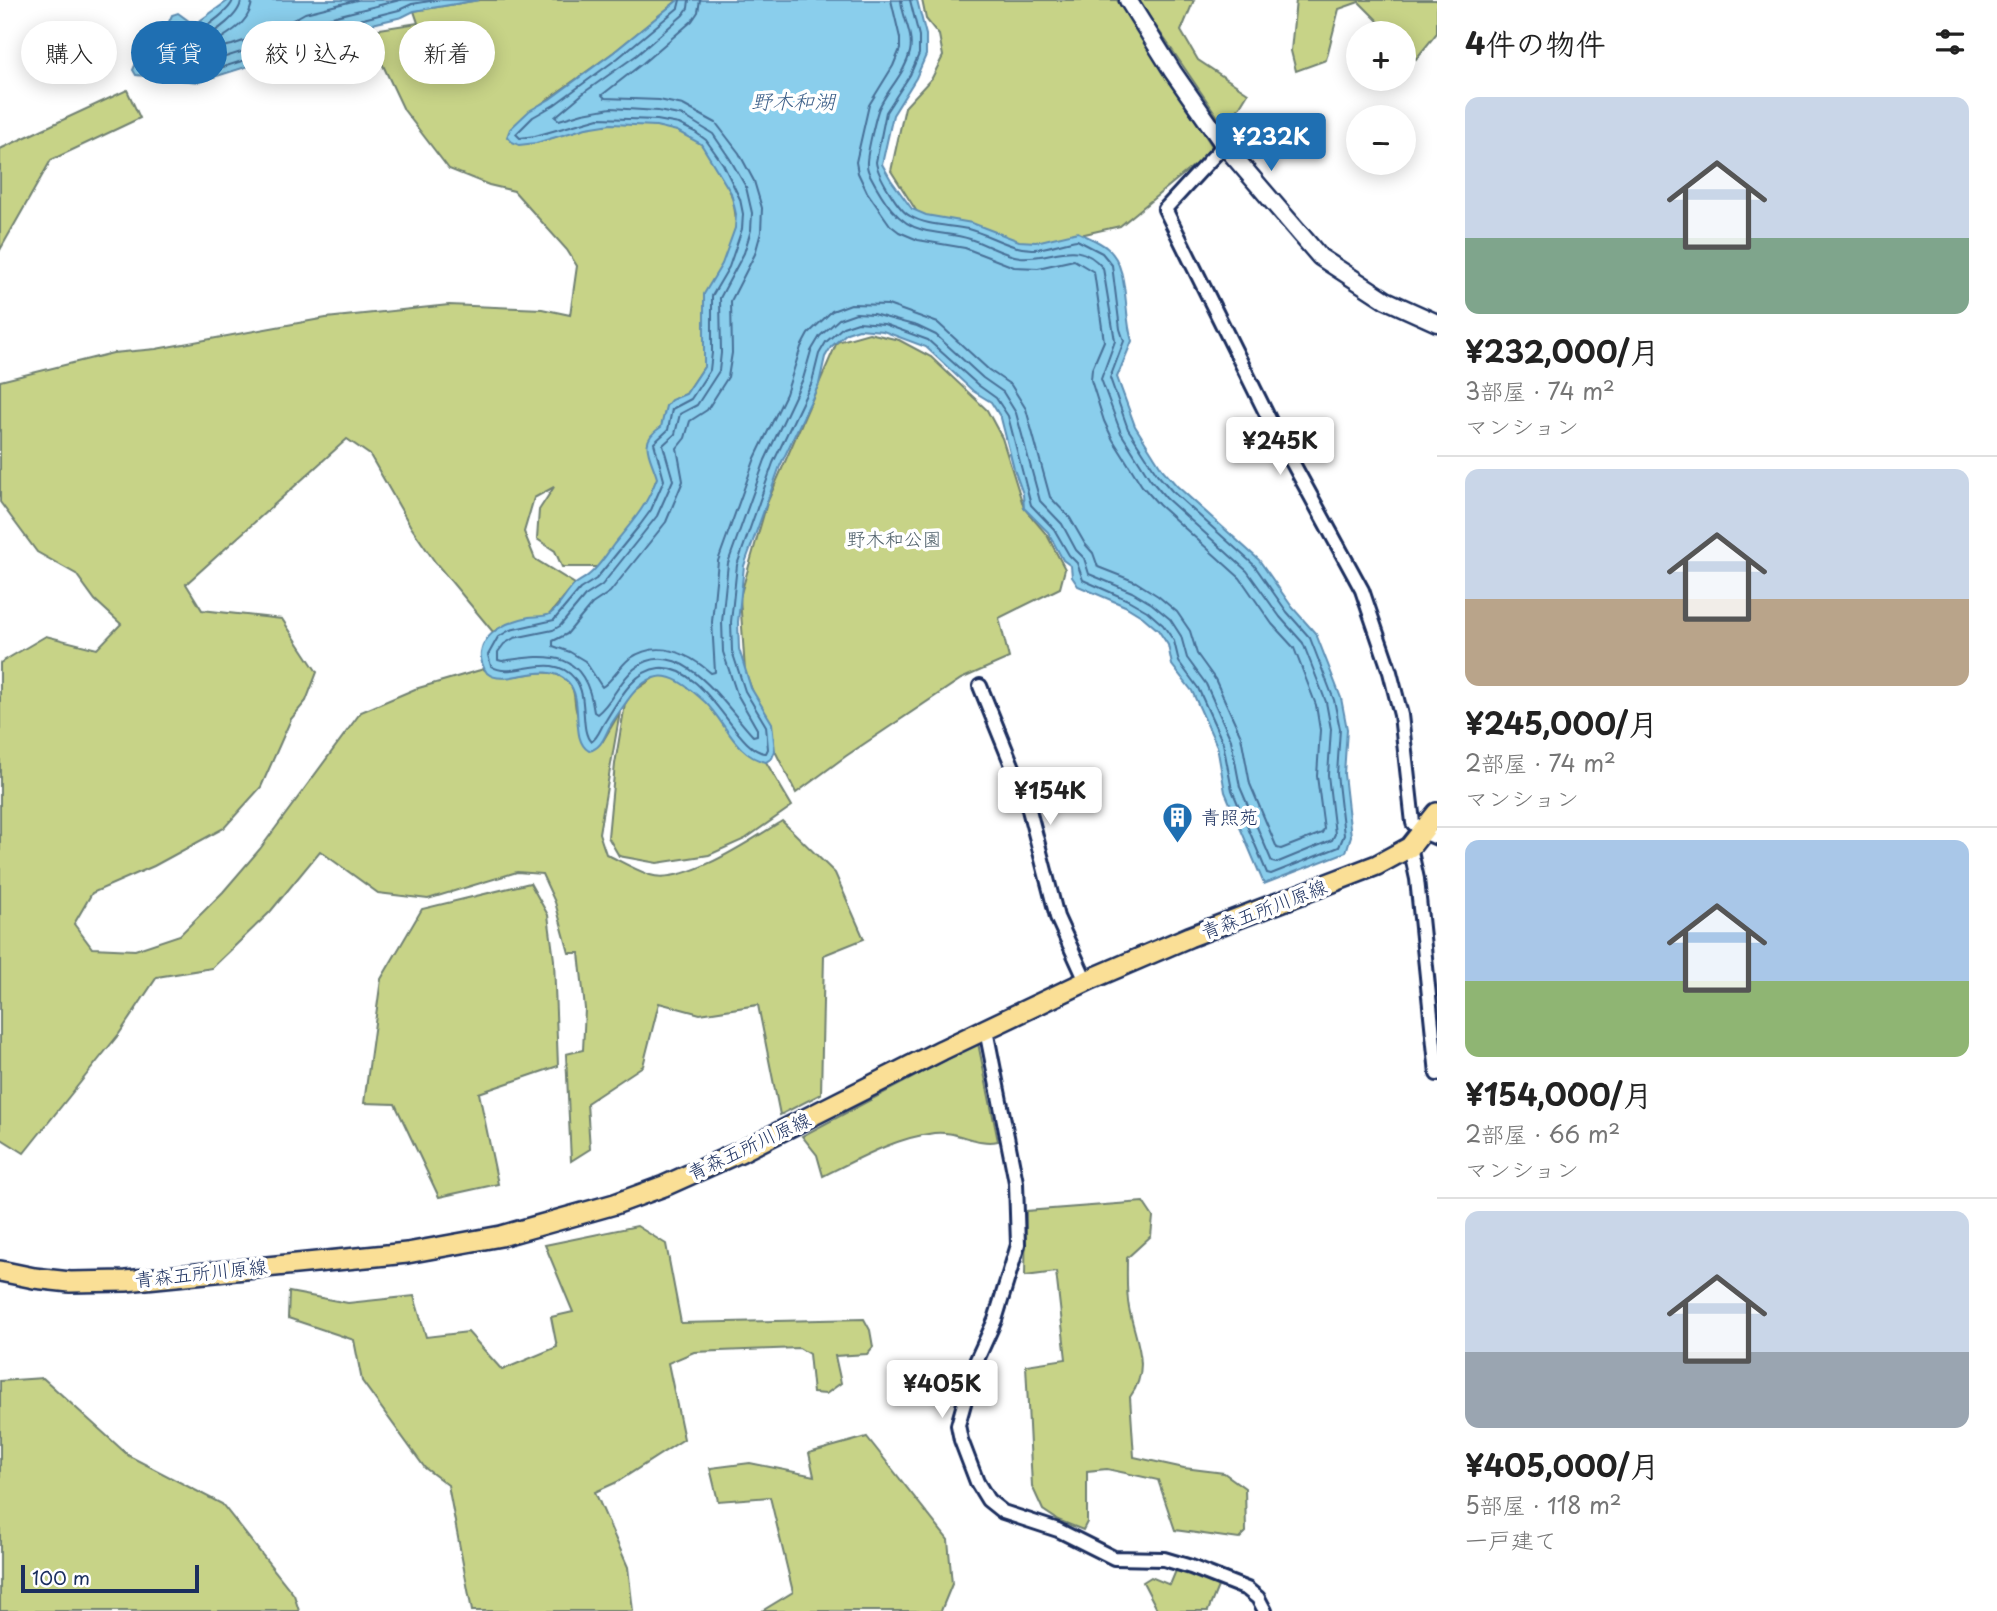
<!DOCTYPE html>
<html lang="ja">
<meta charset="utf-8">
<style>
body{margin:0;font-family:"Playpen Sans","Klee One",sans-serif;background:#f2f2f2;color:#222;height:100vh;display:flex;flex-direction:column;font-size:26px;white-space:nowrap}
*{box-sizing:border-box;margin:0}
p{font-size:23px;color:#767676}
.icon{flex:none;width:38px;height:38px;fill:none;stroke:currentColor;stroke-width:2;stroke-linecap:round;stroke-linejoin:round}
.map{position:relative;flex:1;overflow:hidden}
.details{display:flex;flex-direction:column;background:#fff;width:560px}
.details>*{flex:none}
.guide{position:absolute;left:21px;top:21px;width:665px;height:63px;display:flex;gap:14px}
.controls{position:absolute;left:1346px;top:21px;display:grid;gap:14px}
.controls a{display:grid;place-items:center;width:70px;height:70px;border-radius:50%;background:#fff;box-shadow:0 4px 18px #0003;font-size:35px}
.scale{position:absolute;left:21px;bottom:18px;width:178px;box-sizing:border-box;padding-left:7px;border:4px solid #1b2f5e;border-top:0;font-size:19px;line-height:24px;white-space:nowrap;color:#1b2f5e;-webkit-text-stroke:5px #fff;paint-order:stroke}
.price{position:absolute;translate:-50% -60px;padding:0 16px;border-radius:7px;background:#fff;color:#222;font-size:23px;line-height:46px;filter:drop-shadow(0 2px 4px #0008)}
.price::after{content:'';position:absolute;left:50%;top:42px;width:21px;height:16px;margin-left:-10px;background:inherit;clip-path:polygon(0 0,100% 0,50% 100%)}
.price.active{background:#1f6fb2;color:#fff}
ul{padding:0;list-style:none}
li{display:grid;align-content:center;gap:14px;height:371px;padding:0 28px}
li+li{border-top:2px solid #e0e0e0}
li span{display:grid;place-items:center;height:217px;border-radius:14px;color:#555}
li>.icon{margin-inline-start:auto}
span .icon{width:126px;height:126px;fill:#fffc;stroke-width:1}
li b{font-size:30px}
h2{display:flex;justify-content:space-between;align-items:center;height:84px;padding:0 28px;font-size:30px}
.tag{padding:0 24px;border-radius:32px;background:#fff;box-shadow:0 4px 18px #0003;font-size:24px;line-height:63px}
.tag.active{background:#1f6fb2;color:#fff}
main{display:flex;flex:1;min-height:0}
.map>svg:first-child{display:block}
</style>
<main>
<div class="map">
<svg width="1437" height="1611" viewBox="0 0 1437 1611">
<rect width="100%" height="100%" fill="#fff"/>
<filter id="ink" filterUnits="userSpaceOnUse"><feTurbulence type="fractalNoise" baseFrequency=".0143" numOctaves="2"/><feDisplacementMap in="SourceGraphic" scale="14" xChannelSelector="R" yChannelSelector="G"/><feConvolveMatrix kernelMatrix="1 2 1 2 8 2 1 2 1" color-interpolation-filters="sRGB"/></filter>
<g filter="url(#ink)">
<g fill="#c7d387" stroke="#718172" stroke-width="2">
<path d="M479 0H678L614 52 523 117 536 143C556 137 577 129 598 125 625 120 680 124 701 144 713 156 725 178 731 194 736 206 734 219 739 231L705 328 704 367 686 394 674 399 657 478 642 516 600 567H562L555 551 537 539 539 510 554 487 534 498 524 532 535 559 575 584 549 615 508 624 493 632 435 562 411 527 370 455 347 439 186 584 202 610 282 619 317 672 306 701 291 719 261 787 224 828 154 866 92 893 74 924 92 948 135 950 180 935 223 892 260 849 361 712 415 689 484 669C501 689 535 665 558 675 582 686 570 703 579 718 584 726 596 734 603 741L620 712 599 833 606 854C620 861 635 870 650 875 685 886 752 839 782 821L835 873 864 939 824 955 821 1094 780 1115 758 1005 700 1014 659 1003 643 1066 587 1103 590 1149 571 1161 566 1054 583 1050 585 1009 579 953H569L555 902 542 874 517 872 428 899 378 893 320 851 270 912 212 968 157 977 119 1034 24 1153 0 1138V663L46 636 97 649 121 624 95 600 76 574 37 552 0 502V381L113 353 156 349 326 318 449 305 542 309 570 315 577 266 567 250 514 191 489 185 449 169 404 110 373 44V30L418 23 414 11Z"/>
<path d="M922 0H1117L1214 149 1120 226 1027 247 919 215 891 171 905 107 932 78 943 56 939 35 926 19Z"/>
<path d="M1138 0H1194L1181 31 1198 60 1248 93 1226 129Z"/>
<path d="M1296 0H1437V33L1416 59 1404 46V33H1390L1359 2 1339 9 1326 60 1296 71 1291 51Z"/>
<path d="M127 90 140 118 51 160 0 250V149Z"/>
<path d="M869 333 899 340 931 357 987 410 1002 438 1024 508 1047 535 1065 569 1060 588 999 618 1009 658 961 679 846 756 796 793 775 751 745 671 740 597 767 503 837 342Z"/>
<path d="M683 668 716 715 766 762 792 806 745 839 709 855 657 863 619 856 608 837 615 764 625 704 633 692 658 675Z"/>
<path d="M530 883 548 915 554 960 558 1066 479 1093 498 1184 439 1197 395 1104 364 1103 381 979 422 909Z"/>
<path d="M978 1043 998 1141C977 1146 956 1130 934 1133 895 1138 858 1159 823 1176L817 1155 802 1136Z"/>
<path d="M1143 1202 1153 1217 1151 1236 1127 1258C1127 1275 1126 1292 1129 1308 1135 1340 1152 1367 1130 1397L1134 1457 1184 1468 1224 1473 1245 1488 1246 1532 1239 1539 1175 1530 1158 1480 1107 1469 1087 1471V1522L1083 1530 1058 1520 1043 1510 1032 1486 1026 1365 1066 1359 1056 1272 1025 1276 1026 1211Z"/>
<path d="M637 1226 666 1244 681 1323 864 1319 870 1330 873 1347 867 1354 835 1356 841 1383 826 1394 813 1393 809 1354 799 1348 694 1352 668 1363 684 1439 617 1482 595 1492 628 1567 633 1611H472L448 1485 425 1468 362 1381 354 1340 288 1318 289 1292 348 1303 414 1296 426 1337 468 1332 502 1370 557 1347 551 1317 573 1312 545 1245Z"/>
<path d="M43 1378 129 1456 222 1504 294 1595 299 1611H0V1381Z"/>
<path d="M867 1437 948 1540 952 1584 941 1611H762L793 1592 770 1497 718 1501 710 1468 750 1463 814 1476 809 1453Z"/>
<path d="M1177 1568 1219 1584 1208 1611H1158L1143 1582 1151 1577 1170 1585Z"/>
</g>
<g fill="#8aceec" stroke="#5e8eb3" stroke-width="2">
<path d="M229 0H479L414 11 402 17 313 38 287 54 198 82 136 75 133 70 136 63 168 35V24L172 15 178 13 189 21 198 22Z"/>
<path d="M678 0H917L926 35V55L916 78 893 115 882 164 891 180 912 209 926 215 972 223 1019 241 1036 242 1078 232C1087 237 1099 241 1107 248 1130 266 1123 314 1132 341L1117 377 1135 426 1162 469 1177 486 1259 560 1292 607 1316 634 1341 698 1347 729 1344 774 1351 836 1346 852 1264 884 1225 792 1217 746 1192 691 1172 665 1168 645 1158 630 1143 617 1125 606 1078 586 1072 577 1071 566 1063 560 1048 532 1024 508 1023 494 1014 469 1001 418 991 402 973 391 926 347 883 331 859 329 847 333 831 347 825 357 819 384 780 466 744 566 738 622 739 649 751 688 772 723 775 751 772 758 766 762C736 757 725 721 705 702 675 675 655 662 627 701 621 710 614 719 609 728 604 738 601 748 589 751 569 739 585 700 568 682 546 658 505 689 487 673 483 668 480 659 481 653 484 631 510 621 529 617 535 616 545 617 550 614 559 608 566 593 574 585 579 581 586 578 591 573 600 565 607 554 614 544 634 520 646 507 657 478 651 456 637 442 661 427L666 406 671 400 686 394 704 367V294L722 264 735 228 736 214 731 193 701 144 677 131 656 126 611 124 586 128 536 143 519 145 512 142 507 137 510 129 529 111 550 99 614 52Z"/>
</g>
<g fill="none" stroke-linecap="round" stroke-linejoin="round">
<g stroke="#476f97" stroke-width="2">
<path d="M233 0C231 9 208 27 199 29 191 31 183 25 177 24L173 40 146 64V68L198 75 283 48 311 32 399 10 412 4 436 0"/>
<path d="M241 0C241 14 215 34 202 37 196 39 190 37 185 37L180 45 167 57V62L197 66 279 40 308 23 400 0"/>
<path d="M252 0C251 23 230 32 213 44V49L232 45 275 30 305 13 357 0"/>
<path d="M680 0 678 8 618 58 554 105 533 117 516 134 520 138 535 136 599 118 657 120 679 124 695 132 706 140 723 164 740 199 743 214 742 229 729 267 712 296V353L710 370 691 399 672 409 668 430 654 443 664 480 651 510 640 525 596 579 580 589 554 620 510 630 498 637 488 655 491 666C512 681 552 649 575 679 589 696 579 730 591 742 599 737 600 728 606 720 618 701 634 670 659 668 707 664 737 754 766 753L768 749 766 726 745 691 732 651 731 622 737 565 773 463 812 382 819 354 826 342 843 327 858 322 884 324 928 340 978 385 996 398 1008 416 1031 505 1054 529 1069 555 1077 563 1083 580 1128 600 1147 611 1163 625 1174 641 1179 662 1198 688 1223 743 1232 790 1267 873 1271 874 1339 847 1344 835 1337 774 1340 729 1334 700 1310 638 1287 612 1254 565 1172 491 1157 474 1128 429 1110 378 1124 341 1120 329 1112 265 1102 253 1077 240C1063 242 1049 248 1035 249 1011 250 991 235 968 229 949 225 927 226 910 216 899 211 877 174 876 162L886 112 910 75 919 54V36L910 0"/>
<path d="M689 0 688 8 683 15 637 55 586 91 555 117 559 120 583 113 611 108 658 111 684 116 713 134 730 159 746 187 752 213 751 230 744 253 720 298 721 353 719 371 697 405 680 414 675 434 663 445 673 480 657 516 602 585 585 596 560 626 553 630 514 638 504 644 498 652V660L502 661C553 653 585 651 594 712L597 714C612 703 619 681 634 669 681 631 727 709 753 736L757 735V729L737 694 723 652 722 622 728 563 765 460 803 379 811 351 820 336 839 319 856 313 873 314 917 326 936 335 983 378 1003 392 1016 413 1040 501 1062 524 1076 550 1084 558 1089 574 1132 592 1152 604 1170 619 1181 636 1187 658 1206 684 1231 740 1240 787 1272 862 1276 863 1332 840 1335 834 1328 775 1331 729 1326 702 1303 643 1280 617 1247 571 1166 498 1150 479 1121 433 1101 379 1115 341 1103 268C1076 236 1054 260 1020 257 1003 255 986 244 970 239 955 234 938 234 923 230 897 224 882 198 870 175 868 171 867 169 867 165 866 157 876 115 879 108 888 89 905 73 910 52 914 34 902 17 901 0"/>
<path d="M700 0 698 12 692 21 643 63 602 95 605 98 659 100 683 105 716 123 739 153 754 181 762 208 761 232 755 254 731 301 732 353 728 377 707 410 690 421 685 438 677 448 683 481 666 522 610 592 592 604 567 634 553 641V646L570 652 585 661 602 687C612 681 619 667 629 659 658 639 688 653 711 673L715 672 712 622 718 561 755 458 786 394 801 347 808 334 832 311 851 304 888 305 938 323 989 370 1011 385 1026 409 1050 497 1070 518 1085 544 1093 553 1098 567 1136 582 1158 596 1177 612 1190 631 1197 654 1215 679 1241 736 1250 784 1277 848 1281 849 1322 833 1324 829 1317 776 1320 730 1316 705 1294 648 1272 624 1240 578 1159 505 1142 486 1113 440 1104 421 1091 380 1092 369 1104 341 1094 272 1074 260 1038 268 1014 267 965 248 918 240 899 232 890 225 867 192 858 173 856 162 869 105 893 66 900 49V38L891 0"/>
</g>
<defs>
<g id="minor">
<path d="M1224 145 1165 209 1272 425 1362 590 1390 672 1401 715 1413 823 1423 832 1437 838"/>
<path d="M980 686 1027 802 1057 917 1086 981"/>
<path d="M1410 847 1417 879 1437 1074"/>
<path d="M986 1030 1016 1182 1018 1245 995 1320 975 1364 958 1425 961 1440 977 1482 988 1500 1003 1512 1058 1530 1114 1558 1164 1559 1191 1567 1247 1589 1258 1598 1265 1611"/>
</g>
<path id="tertiary" d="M1128 0 1173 72 1224 145 1320 257 1386 300 1437 323"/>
<path id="primary" d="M0 1271 34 1278 70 1282 126 1281 407 1253 501 1236 615 1204 664 1186 740 1152 942 1050 1091 979 1189 937 1377 865 1410 847 1437 813"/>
</defs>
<use href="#minor" stroke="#1b2f5e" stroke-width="18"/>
<use href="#tertiary" stroke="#1b2f5e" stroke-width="21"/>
<use href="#primary" stroke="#1b2f5e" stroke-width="24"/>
<use href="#minor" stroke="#fff" stroke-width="12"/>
<use href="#tertiary" stroke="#fff" stroke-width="16"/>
<use href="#primary" stroke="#fadf96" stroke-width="19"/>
</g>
</g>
<defs>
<symbol id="building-pin" viewBox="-11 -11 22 30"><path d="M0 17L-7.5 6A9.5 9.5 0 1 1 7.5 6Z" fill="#1f6fb2" stroke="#fff"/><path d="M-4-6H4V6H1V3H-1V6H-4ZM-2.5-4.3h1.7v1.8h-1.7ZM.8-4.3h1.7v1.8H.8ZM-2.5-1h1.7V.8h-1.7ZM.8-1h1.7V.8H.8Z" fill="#fff"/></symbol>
</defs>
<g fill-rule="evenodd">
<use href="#building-pin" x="1160" y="800" width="35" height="47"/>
</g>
<g text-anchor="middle" stroke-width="7" stroke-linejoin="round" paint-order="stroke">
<g font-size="19" fill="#4f606a" stroke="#fff">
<text x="894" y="546">野木和公園</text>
</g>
<g font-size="19" fill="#1b2f5e" stroke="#fff" text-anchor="start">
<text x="1201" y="824">青照苑</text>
</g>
<g font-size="19" fill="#1b2f5e" stroke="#fff">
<text transform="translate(1264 909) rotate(-21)" y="7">青森五所川原線</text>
<text transform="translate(749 1146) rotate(-25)" y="7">青森五所川原線</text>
<text transform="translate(201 1273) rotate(-6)" y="7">青森五所川原線</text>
</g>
<g font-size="21" font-style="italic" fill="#3c5f89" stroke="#fff">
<text x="793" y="109">野木和湖</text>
</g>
</g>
</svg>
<div class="controls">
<a>+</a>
<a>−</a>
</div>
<div class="scale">100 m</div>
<b class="price active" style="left:1271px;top:173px">¥232K</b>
<b class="price" style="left:1280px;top:477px">¥245K</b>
<b class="price" style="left:1050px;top:827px">¥154K</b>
<b class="price" style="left:942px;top:1420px">¥405K</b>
<div class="guide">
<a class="tag">購入</a>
<a class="tag active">賃貸</a>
<a class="tag">絞り込み</a>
<a class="tag">新着</a>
</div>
</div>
<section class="details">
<h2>4件の物件<svg class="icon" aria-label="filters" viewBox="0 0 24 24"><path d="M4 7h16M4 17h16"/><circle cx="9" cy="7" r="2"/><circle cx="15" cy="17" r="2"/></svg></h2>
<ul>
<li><span style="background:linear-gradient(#c9d6e8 65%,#7fa58c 0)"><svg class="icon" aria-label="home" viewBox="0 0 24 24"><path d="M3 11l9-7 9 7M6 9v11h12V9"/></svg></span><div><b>¥232,000/月</b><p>3部屋 · 74 m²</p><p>マンション</p></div></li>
<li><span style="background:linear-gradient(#c9d6e8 60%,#b9a48a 0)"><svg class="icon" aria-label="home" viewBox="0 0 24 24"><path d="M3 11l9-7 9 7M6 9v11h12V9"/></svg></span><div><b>¥245,000/月</b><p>2部屋 · 74 m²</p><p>マンション</p></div></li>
<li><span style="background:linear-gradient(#a9c7e8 65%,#8fb573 0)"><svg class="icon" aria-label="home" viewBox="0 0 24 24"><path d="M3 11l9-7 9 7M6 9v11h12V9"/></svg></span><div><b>¥154,000/月</b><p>2部屋 · 66 m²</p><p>マンション</p></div></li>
<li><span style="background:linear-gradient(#c9d6e8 65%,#9aa5b1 0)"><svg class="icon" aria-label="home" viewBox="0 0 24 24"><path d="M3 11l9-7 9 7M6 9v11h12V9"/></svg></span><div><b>¥405,000/月</b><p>5部屋 · 118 m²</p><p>一戸建て</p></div></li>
</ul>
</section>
</main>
